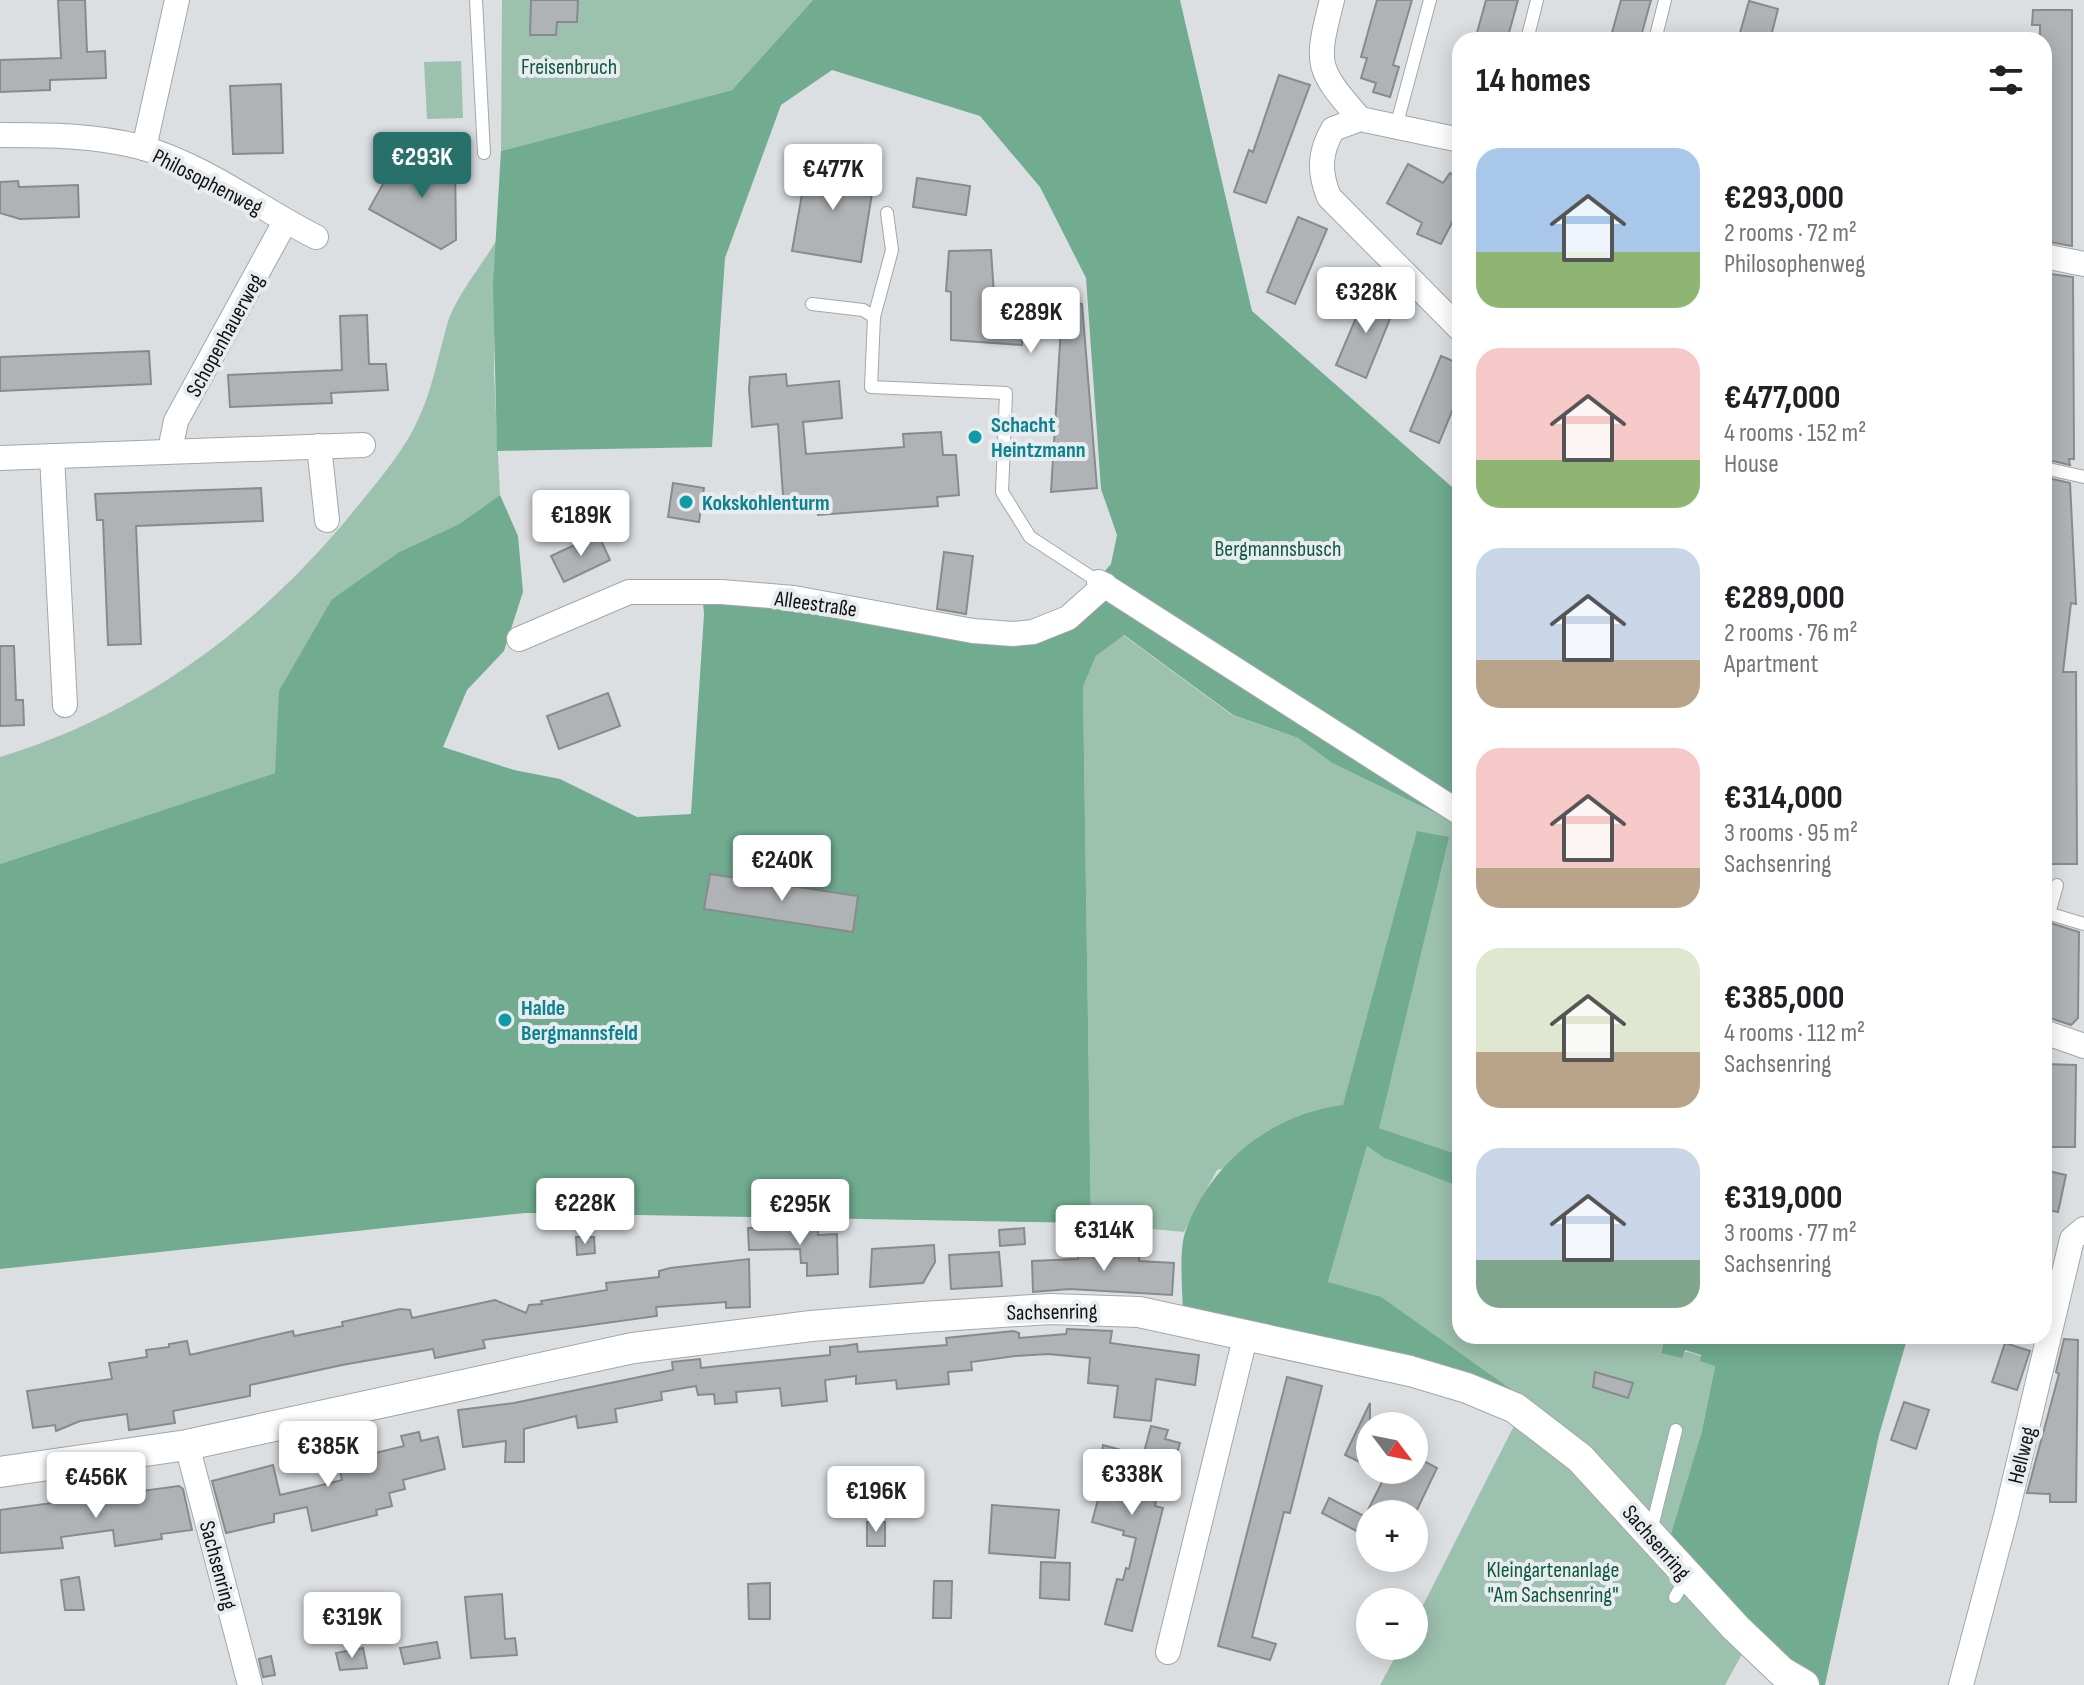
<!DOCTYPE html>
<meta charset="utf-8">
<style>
body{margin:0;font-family:"Sofia Sans Condensed",sans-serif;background:#f6f6f6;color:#202124;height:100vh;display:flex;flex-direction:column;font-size:30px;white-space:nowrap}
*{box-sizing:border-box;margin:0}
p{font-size:26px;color:#757577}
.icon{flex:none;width:44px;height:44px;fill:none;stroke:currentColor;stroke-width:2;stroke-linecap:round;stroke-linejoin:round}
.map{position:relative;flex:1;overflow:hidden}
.details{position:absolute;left:1452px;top:32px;width:600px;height:1312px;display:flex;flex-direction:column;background:#fff;border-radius:24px;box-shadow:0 4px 20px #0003}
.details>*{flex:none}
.needle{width:52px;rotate:122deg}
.controls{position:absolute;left:1356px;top:1412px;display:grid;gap:16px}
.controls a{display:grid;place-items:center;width:72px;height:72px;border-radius:50%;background:#fff;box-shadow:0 4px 20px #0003;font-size:40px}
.price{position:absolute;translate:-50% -68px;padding:0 18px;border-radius:8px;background:#fff;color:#222;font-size:26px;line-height:52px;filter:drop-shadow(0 2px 4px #0008)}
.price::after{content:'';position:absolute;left:50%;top:48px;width:24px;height:18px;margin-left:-12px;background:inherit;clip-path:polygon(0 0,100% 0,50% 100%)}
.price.current{background:#28716b;color:#fff}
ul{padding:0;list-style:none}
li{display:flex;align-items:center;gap:24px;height:200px;padding:0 24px}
li span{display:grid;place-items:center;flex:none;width:224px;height:160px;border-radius:24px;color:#555}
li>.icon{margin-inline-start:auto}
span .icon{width:96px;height:96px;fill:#fffc;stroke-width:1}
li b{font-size:34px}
h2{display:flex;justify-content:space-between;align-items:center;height:96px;padding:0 24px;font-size:34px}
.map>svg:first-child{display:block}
</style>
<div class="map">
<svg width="2084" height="1685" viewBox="0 0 2084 1685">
<rect width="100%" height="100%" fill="#dcdfe2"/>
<g fill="#9dc1af">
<path d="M502 0H813L732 90 501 151Z"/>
<path d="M461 61 463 118 427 119 424 62Z"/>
<path d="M496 241 494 374 500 495 459 524 399 552 332 599 275 773 0 864V757C145 713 262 624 357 507 377 482 399 457 414 428 431 396 437 360 447 325 454 299 482 265 496 241Z"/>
<path d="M1123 635 1232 715 1298 738 1332 763 1460 825V1155L1379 1128 1217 1170 1184 1232 1091 1223 1083 687 1096 656Z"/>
<path d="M1367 1146 1384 1158 1460 1187V1336H1651L1664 1340 1661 1352C1684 1350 1697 1351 1715 1365L1701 1435 1748 1643 1725 1685H1380L1401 1646H1414V1623L1522 1410 1328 1282Z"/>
</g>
<g fill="#71ac91">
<path d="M813 0H1180L1252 311 1460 494V825L1332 763 1298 738 1233 715 1124 635 1096 656 1083 687 1091 1223 525 1213 0 1269V864L275 773 279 691 332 599 399 552 459 524 500 495 518 536 523 592 504 651 467 690 443 747 514 770 560 779 637 817 691 814 704 614 701 581 962 623H1033L1083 596 1111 564 1117 535 1101 489 1086 278 1040 187 980 116 832 70 781 105 725 258 712 447 497 451 493 284 501 151 732 90Z"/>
<path d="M1417 831 1449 837 1379 1128 1460 1155V1187L1384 1158 1367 1146 1328 1282 1381 1297 1526 1400 1183 1316C1183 1294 1178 1249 1186 1230 1211 1162 1272 1114 1343 1105Z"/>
<path d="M1651 1336H1908L1879 1435 1825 1685H1805L1666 1551 1701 1435 1715 1366 1700 1361 1701 1355 1685 1350 1682 1358 1661 1353 1664 1340Z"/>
</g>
<g fill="#b0b3b6" stroke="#888b8e" stroke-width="2">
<path d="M58 0H85L87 52 105 51 106 78 50 80V90L0 92V60L61 58Z"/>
<path d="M531 0H578L577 22H557L556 35H530Z"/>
<path d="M1377 0H1412L1393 65 1399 67 1390 97 1373 92 1376 83 1361 78 1367 58 1361 57Z"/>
<path d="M1486 0H1518L1507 40H1475Z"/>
<path d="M1621 0H1651L1640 40H1610Z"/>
<path d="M1749 1 1778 9 1770 40H1738Z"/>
<path d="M2033 10H2072V246L2044 241V40H2040V25H2032Z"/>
<path d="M1279 75 1310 85 1266 203 1234 192 1249 150 1253 152Z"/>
<path d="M281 84 283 153 233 154 230 86Z"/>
<path d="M418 158H455L456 240 441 249 369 209 387 177Z"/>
<path d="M808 160 862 169 861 179 874 181 861 262 792 251Z"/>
<path d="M1408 164 1443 183 1450 173 1460 180V207L1441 244 1417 234 1422 223 1387 203Z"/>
<path d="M917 178 970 186 966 215 913 207Z"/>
<path d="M18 181 19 187 78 185 79 217 20 219 0 213V182Z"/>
<path d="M1298 217 1327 229 1295 304 1267 292Z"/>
<path d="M991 250 994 295 1082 304 1097 488 1051 492 1061 327 1023 324 1022 345 951 340V292L946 291 949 251Z"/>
<path d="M2044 273 2073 277 2074 459H2069L2070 465 2044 459Z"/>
<path d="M1367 292 1396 304 1366 378 1336 365Z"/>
<path d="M367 315 369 364H386L388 390 331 393 332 403 230 407 228 375 342 370 340 316Z"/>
<path d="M149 351 151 384 0 391V357Z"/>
<path d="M1441 356 1460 364V392L1439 443 1410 431Z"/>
<path d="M786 374 787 386 839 381 842 418 803 422 806 454 904 447 903 434 941 432 943 455H956L959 495 937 497 938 506 818 515 817 506 784 509 778 424 752 427 749 389 750 377Z"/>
<path d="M2044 477 2070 483 2076 604 2071 603 2063 672H2076L2077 864H2044V784H2047Z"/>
<path d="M673 483 704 488 699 522 668 517Z"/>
<path d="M261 488 263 521 136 526 141 644 108 645 103 520H97L95 494Z"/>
<path d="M598 534 610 560 564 582 551 556Z"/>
<path d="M944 552 973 556 966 614 937 609Z"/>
<path d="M0 646H14L16 700H23L24 725 0 726Z"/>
<path d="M608 693 620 726 559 749 547 716Z"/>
<path d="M710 874 858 896 853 932 704 909Z"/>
<path d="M2044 921 2079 932 2078 1018 2071 1025 2044 1016Z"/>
<path d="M2044 1064 2076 1065 2075 1147H2044Z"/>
<path d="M2044 1170 2066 1175 2058 1212 2044 1209Z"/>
<path d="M748 1228H818V1235L837 1234 838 1274 807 1276V1263H801L800 1249 749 1250Z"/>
<path d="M1024 1228 1025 1244 1000 1246 999 1230Z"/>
<path d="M576 1237H594L595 1253 577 1255Z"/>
<path d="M934 1245 935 1262 923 1283 870 1287 872 1249Z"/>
<path d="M1105 1249 1140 1252 1139 1261 1174 1263 1172 1295 1070 1289 1033 1292 1032 1261 1078 1259V1250Z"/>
<path d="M999 1252 1002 1286 951 1289 949 1255Z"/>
<path d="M749 1259 750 1307 726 1308V1302L656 1307 657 1316 483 1340 485 1348 435 1358 433 1349 342 1365 250 1385V1396L173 1411 175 1423 129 1430 127 1414 80 1421 56 1431 55 1425 33 1428 27 1391 112 1379 109 1363 147 1357 146 1350 169 1347V1344L187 1341 190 1355 293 1331 294 1336 343 1326 342 1322 400 1309 410 1310 412 1318 495 1300 526 1313 529 1305 542 1304 541 1301 607 1290 606 1283 659 1277V1271L670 1268Z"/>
<path d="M1067 1329 1112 1331 1110 1343 1199 1355 1195 1385 1156 1379 1151 1421 1114 1417 1118 1386 1088 1383 1090 1358 1048 1354 1015 1356 971 1362 972 1370 948 1372 949 1384 897 1389 896 1380 856 1384V1376L825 1380 827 1401 782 1406 780 1388 736 1392 737 1402 715 1404 714 1394 698 1395 696 1386 661 1392 662 1400 615 1409 617 1422 578 1428 576 1416 524 1429V1462H505L506 1441 463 1447 458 1410 514 1403 673 1370 672 1362 700 1359 701 1368 719 1366 830 1355V1347L843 1346 857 1344 858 1352 947 1345 946 1338 1013 1331 1019 1333V1338L1066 1334Z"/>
<path d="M2064 1339 2078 1340 2076 1502H2050V1494L2027 1493 2059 1374 2056 1372Z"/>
<path d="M2005 1343 2030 1351 2017 1390 1992 1382Z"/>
<path d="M1595 1372 1633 1383 1628 1398 1593 1387Z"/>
<path d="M1287 1377 1322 1386 1290 1513 1284 1512 1252 1637 1276 1644 1270 1660 1218 1646Z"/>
<path d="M1904 1402 1929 1410 1916 1449 1891 1440Z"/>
<path d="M1370 1403V1467L1345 1455Z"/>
<path d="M1151 1426 1168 1430 1165 1439 1180 1443 1172 1471 1142 1464 1133 1494 1156 1500 1155 1506 1163 1508 1132 1631 1105 1624 1117 1579 1123 1580 1126 1568 1129 1569 1136 1538 1123 1535 1124 1531 1092 1522 1107 1466 1100 1464 1103 1445 1143 1456Z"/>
<path d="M419 1432 421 1441 438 1437 445 1469 403 1480 405 1489 389 1493 392 1506 376 1510 377 1515 312 1531 307 1507 274 1514V1522L226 1533 212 1481 273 1465 280 1495 310 1488 342 1480 340 1471 373 1463 371 1454 404 1446 401 1436Z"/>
<path d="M1414 1456 1437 1468 1415 1514H1366L1388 1470H1414Z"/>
<path d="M179 1486 183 1489 192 1530 161 1534 162 1539 115 1546 113 1530 61 1537 63 1548 0 1553V1510Z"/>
<path d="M1329 1498 1370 1519V1538L1322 1513Z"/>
<path d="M992 1505 1059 1510 1055 1558 989 1553Z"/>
<rect x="867" y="1522" width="18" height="24"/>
<path d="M1041 1562 1070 1563 1069 1600 1040 1598Z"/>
<path d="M79 1577 84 1610H65L61 1580Z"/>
<path d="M934 1581H952L951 1618H933Z"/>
<path d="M770 1583V1619H749L748 1584Z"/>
<path d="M502 1594 505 1639 515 1638 517 1655 471 1658 465 1597Z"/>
<path d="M437 1642 440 1658 404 1664 400 1648Z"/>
<path d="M363 1648 367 1668 340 1670 336 1653Z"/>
<path d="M271 1656 275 1675 263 1677 259 1659Z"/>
</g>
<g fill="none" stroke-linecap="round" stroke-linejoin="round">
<defs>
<g id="service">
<path d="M476 0 484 153"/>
<path d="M1527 40 1537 0"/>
<path d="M1655 40 1665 0"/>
<path d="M1396 127 1430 0"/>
<path d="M812 304 863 310 874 317 871 387 1006 393 1002 492 1030 537 1099 582"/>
<path d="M874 317 892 250 887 213"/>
<path d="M2044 468 2084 477"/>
<path d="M2044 912 2084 924"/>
<path d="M2049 914 2057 885"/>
<path d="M1651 1531 1676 1430"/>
<path d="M1675 1597 1687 1577"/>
</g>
<g id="minor">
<path d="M1332 0C1315 66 1316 68 1360 119"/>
<path d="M0 135C48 135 94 135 140 147 202 164 259 208 316 237"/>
<path d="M1460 140 1360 119 1333 129C1319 153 1319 172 1329 197L1460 329"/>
<path d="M144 148 177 0"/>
<path d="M2044 256 2084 264"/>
<path d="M319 446 327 520"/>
<path d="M170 450 176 421 285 222"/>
<path d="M52 456 65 705"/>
<path d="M0 458 363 445"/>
<path d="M1099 582 1460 813"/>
<path d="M519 639 629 592H722L794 598 973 631 1013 634 1033 632 1068 618 1105 585"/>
<path d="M2044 1032 2084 1046"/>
<path d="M187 1445 250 1685"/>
<path d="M1168 1652 1246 1334"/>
<path d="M1961 1685 2006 1516 2072 1239 2084 1229"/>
</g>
<path id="tertiary" d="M0 1472 187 1445 633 1348 811 1326 923 1317 1050 1309 1139 1312 1410 1371 1467 1388 1515 1408 1580 1458 1736 1628 1782 1672 1804 1685"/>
</defs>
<use href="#service" stroke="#a3a7a9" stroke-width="14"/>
<use href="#minor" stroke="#a3a7a9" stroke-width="26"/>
<use href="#tertiary" stroke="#a3a7a9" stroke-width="32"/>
<use href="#service" stroke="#fff" stroke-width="12"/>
<use href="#minor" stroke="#fff" stroke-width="24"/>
<use href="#tertiary" stroke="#fff" stroke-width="30"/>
</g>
<g fill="#0f9aa8" stroke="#e9ecef" stroke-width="3">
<circle cx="975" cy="437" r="8"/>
<circle cx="686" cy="502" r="8"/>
<circle cx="505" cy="1020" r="8"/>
</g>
<g text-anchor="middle" stroke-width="8" stroke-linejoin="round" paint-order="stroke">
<g font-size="22" fill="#0e593f" stroke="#e9ecef">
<text x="569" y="74">Freisenbruch</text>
<text x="1278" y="556">Bergmannsbusch</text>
<text x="1553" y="1577">Kleingartenanlage<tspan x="1553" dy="25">"Am Sachsenring"</tspan></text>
</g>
<g font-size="22" fill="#111213" stroke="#e9ecef">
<text transform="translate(208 181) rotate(27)" y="8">Philosophenweg</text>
<text transform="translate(224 335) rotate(-61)" y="8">Schopenhauerweg</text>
<text transform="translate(816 603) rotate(8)" y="8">Alleestraße</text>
<text transform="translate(1052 1311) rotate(-1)" y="8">Sachsenring</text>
<text transform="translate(2021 1455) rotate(-76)" y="8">Hellweg</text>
<text transform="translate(1657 1542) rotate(49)" y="8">Sachsenring</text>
<text transform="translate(219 1565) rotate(75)" y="8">Sachsenring</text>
</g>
<g font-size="22" font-weight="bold" fill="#0d838f" stroke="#e9ecef" text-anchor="start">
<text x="991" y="432">Schacht<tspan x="991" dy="25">Heintzmann</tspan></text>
<text x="702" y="510">Kokskohlenturm</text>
<text x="521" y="1015">Halde<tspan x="521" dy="25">Bergmannsfeld</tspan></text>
</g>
</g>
</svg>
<div class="controls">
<a><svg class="needle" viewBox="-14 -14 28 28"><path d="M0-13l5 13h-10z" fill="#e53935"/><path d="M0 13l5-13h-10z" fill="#757577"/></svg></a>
<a>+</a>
<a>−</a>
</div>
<b class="price current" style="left:422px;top:200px">€293K</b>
<b class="price" style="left:833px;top:212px">€477K</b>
<b class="price" style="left:1366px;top:335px">€328K</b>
<b class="price" style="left:1031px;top:355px">€289K</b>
<b class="price" style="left:581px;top:558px">€189K</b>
<b class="price" style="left:782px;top:903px">€240K</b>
<b class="price" style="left:585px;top:1246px">€228K</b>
<b class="price" style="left:800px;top:1247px">€295K</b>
<b class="price" style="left:1104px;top:1273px">€314K</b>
<b class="price" style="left:328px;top:1489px">€385K</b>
<b class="price" style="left:1132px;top:1517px">€338K</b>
<b class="price" style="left:96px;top:1520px">€456K</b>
<b class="price" style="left:876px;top:1534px">€196K</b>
<b class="price" style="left:352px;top:1660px">€319K</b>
<section class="details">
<h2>14 homes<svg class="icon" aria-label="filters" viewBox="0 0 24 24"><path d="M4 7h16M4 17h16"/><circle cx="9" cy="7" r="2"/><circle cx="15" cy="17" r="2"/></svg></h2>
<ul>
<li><span style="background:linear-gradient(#a9c7e8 65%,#8fb573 0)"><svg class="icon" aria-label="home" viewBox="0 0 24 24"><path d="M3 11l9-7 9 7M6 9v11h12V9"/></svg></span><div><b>€293,000</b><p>2 rooms · 72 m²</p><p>Philosophenweg</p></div></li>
<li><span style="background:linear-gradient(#f6c9c9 70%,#8fb573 0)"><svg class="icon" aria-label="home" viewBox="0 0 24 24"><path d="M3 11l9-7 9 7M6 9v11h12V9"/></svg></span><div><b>€477,000</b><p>4 rooms · 152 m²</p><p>House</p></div></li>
<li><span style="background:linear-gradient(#c9d6e8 70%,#b9a48a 0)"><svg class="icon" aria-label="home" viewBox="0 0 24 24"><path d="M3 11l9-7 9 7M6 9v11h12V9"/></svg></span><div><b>€289,000</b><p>2 rooms · 76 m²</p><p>Apartment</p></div></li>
<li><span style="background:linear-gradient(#f6c9c9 75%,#b9a48a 0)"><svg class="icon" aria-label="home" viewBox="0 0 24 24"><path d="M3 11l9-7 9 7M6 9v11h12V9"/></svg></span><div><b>€314,000</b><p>3 rooms · 95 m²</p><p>Sachsenring</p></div></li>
<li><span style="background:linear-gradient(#dfe7d0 65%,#b9a48a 0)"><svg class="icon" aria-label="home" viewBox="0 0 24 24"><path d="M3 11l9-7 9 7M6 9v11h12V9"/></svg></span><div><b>€385,000</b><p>4 rooms · 112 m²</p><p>Sachsenring</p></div></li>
<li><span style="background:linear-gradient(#c9d6e8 70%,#7fa58c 0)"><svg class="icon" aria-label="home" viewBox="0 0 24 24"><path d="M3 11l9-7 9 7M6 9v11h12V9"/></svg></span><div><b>€319,000</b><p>3 rooms · 77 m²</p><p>Sachsenring</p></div></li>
</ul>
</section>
</div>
